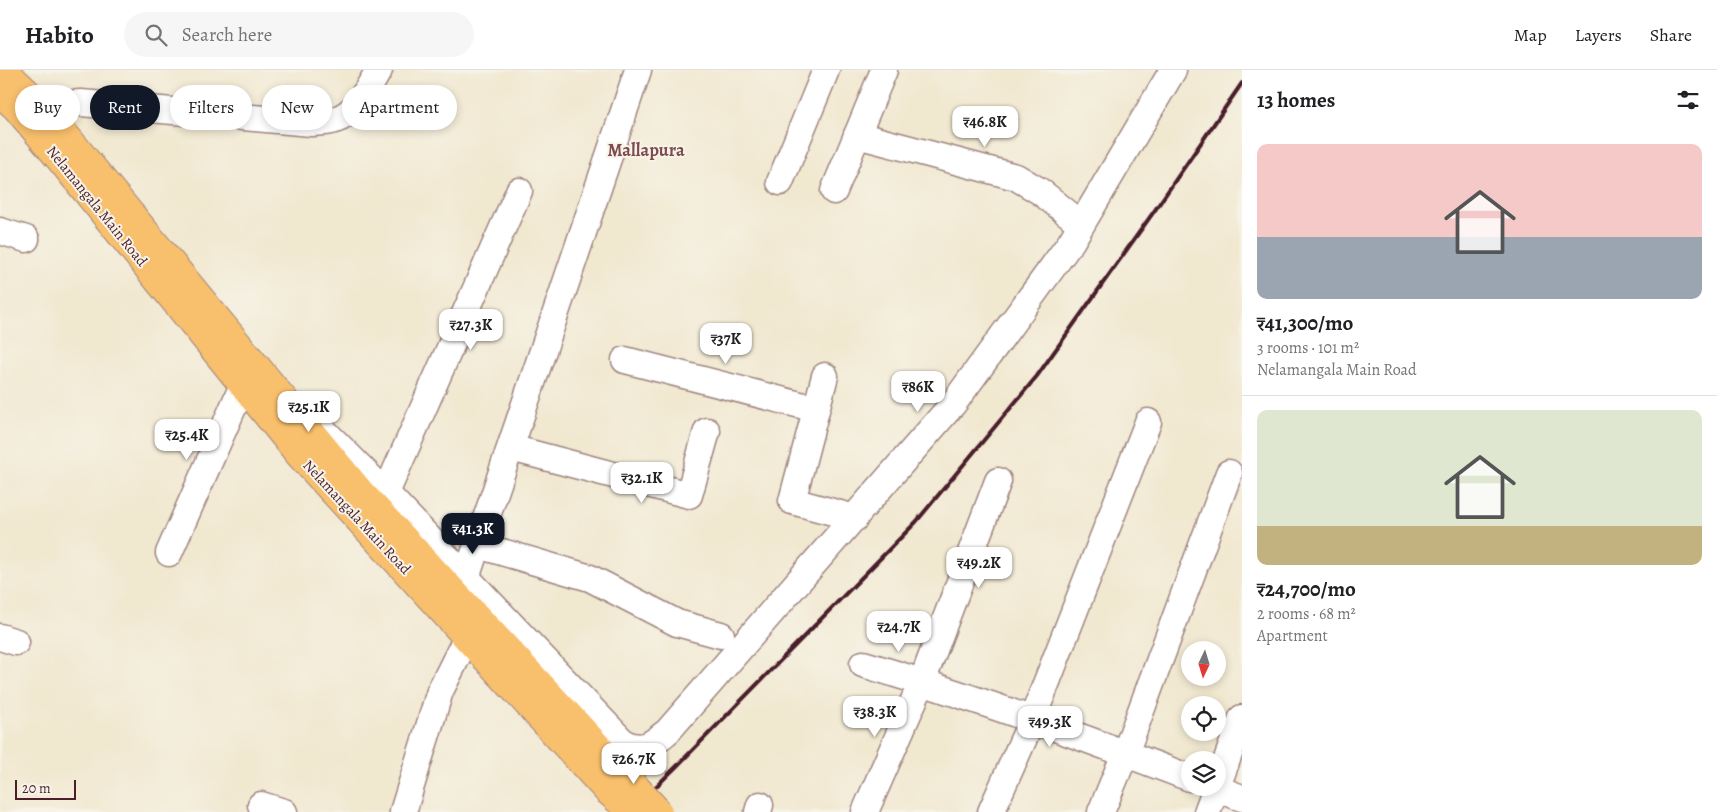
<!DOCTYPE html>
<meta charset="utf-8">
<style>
body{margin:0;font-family:Alegreya,serif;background:#f6f6f6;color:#202124;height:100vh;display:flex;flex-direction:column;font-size:19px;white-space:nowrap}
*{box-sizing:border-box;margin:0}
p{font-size:16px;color:#757577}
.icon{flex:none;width:28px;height:28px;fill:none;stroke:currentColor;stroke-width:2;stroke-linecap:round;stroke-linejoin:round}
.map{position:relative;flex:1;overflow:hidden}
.details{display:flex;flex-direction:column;background:#fff;width:475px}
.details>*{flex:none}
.banner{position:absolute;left:15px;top:15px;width:475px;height:45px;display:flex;gap:10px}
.needle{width:32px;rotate:184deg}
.fabs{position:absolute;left:1181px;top:571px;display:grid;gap:10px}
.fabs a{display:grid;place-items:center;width:45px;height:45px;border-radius:50%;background:#fff;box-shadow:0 2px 8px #0003;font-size:25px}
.scale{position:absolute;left:15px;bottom:12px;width:61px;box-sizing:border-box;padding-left:5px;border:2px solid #4a1f2b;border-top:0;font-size:14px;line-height:18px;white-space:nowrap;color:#4a1f2b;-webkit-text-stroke:4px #f7f3e8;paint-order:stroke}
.price{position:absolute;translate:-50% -42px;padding:0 11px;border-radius:10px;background:#fff;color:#222;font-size:16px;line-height:32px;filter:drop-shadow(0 1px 2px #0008)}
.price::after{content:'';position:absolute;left:50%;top:30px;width:15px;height:11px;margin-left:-8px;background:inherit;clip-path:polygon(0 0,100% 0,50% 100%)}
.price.on{background:#111827;color:#fff}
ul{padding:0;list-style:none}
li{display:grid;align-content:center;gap:10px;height:265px;padding:0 15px}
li+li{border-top:1px solid #e0e0e0}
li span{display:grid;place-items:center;height:155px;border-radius:10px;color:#555}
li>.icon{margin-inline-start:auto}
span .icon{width:90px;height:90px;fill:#fffc;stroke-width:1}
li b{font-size:21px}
h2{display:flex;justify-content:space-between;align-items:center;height:60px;padding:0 15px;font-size:21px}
.pill{padding:0 18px;border-radius:22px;background:#fff;box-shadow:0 2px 8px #0003;font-size:18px;line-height:45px}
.pill.on{background:#111827;color:#fff}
header{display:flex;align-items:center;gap:30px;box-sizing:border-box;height:70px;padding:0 25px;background:#fff;border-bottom:1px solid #e0e0e0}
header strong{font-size:24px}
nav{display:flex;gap:28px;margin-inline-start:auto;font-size:18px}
.search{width:350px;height:45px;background:#f6f6f6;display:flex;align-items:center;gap:12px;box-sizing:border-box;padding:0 18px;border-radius:28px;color:#757577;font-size:19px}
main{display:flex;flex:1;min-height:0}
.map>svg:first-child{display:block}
</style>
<header>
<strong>Habito</strong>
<div class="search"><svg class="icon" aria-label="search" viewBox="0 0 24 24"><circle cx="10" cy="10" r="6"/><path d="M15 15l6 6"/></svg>Search here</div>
<nav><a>Map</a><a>Layers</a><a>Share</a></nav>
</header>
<main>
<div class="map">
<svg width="1242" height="742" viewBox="0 0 1242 742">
<rect width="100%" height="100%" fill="#f7f3e8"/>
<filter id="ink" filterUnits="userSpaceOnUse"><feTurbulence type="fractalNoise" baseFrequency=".02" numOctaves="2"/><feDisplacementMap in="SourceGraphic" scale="10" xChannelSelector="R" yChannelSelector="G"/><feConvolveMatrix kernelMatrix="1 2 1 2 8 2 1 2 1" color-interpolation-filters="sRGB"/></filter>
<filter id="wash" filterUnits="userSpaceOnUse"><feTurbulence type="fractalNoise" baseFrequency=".0096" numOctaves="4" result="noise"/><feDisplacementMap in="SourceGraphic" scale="20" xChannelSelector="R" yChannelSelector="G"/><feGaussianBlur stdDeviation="1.12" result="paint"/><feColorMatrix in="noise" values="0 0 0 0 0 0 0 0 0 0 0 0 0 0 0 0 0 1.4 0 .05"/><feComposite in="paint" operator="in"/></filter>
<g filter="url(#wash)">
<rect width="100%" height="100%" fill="#f1e8d0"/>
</g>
<g filter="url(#ink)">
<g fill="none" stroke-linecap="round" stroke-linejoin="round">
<defs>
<g id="minor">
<path d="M22 37 81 33 311 53C319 52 328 53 335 50 357 43 368 18 379 0"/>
<path d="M857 65 1016 107 1041 122 1081 154"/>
<path d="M780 112 826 0"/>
<path d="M834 121 884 0"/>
<path d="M0 161 26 169"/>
<path d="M625 290 816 339"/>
<path d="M825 306 792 431 855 448"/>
<path d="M319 356 386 423 624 673C644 682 652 674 668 661L953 334 1071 172 1173 0"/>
<path d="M511 378 689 425 707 361"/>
<path d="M386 423 519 121"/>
<path d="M478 475 590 508 677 553 721 565"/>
<path d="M169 483 243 315"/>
<path d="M466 508 638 0"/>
<path d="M0 567 16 572"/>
<path d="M863 594C974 627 1082 667 1190 708"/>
<path d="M1218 714 1242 648"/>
<path d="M1215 718 1242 728"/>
<path d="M261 735 284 742"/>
<path d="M403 742 440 621 467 567"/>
<path d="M758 742 760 735"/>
<path d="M865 742 922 612 998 411"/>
<path d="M991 742 1032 650 1148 352"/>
<path d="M1101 742 1125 684 1229 403"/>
<path d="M1207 742 1216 718"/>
</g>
<g id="major">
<path d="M3 0 42 37 359 421 624 705"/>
<path d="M0 23 16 37 60 89 299 384 607 720"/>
</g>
</defs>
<use href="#minor" stroke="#9e847e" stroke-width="29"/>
<use href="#major" stroke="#9e847e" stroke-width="30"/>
<use href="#minor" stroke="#fff" stroke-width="26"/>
<use href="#major" stroke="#f8bf6c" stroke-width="28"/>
<path stroke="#4a1f2b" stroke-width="4" d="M630 742 677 696 916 452 1037 306 1155 140 1242 13"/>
<defs>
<g id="major-bridge">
<path d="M624 705 658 742"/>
<path d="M607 720 632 742"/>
</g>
</defs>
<use href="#major-bridge" stroke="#9e847e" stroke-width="30" stroke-linecap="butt"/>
<use href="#major-bridge" stroke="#f8bf6c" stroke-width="28"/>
</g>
</g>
<g text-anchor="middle" stroke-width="4" stroke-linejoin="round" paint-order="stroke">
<g font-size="15" fill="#4a1f2b" stroke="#f7f3e8">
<text transform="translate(97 136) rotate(51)" y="5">Nelamangala Main Road</text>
<text transform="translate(357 447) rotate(47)" y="5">Nelamangala Main Road</text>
</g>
<g font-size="18" font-weight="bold" fill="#7d4b4f" stroke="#f7f3e8">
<text x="646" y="86">Mallapura</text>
</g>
</g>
</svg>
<div class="fabs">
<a><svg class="needle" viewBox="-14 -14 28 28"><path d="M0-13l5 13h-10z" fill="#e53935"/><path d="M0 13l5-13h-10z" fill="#757577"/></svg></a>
<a><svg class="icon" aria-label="locate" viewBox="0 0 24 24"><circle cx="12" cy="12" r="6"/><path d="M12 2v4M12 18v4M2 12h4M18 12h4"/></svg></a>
<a><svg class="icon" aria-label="layers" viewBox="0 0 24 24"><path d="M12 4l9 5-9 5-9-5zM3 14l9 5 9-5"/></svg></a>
</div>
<div class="scale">20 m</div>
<b class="price" style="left:985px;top:78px">₹46.8K</b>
<b class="price" style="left:471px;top:281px">₹27.3K</b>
<b class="price" style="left:726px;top:295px">₹37K</b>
<b class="price" style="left:918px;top:343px">₹86K</b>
<b class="price" style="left:309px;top:363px">₹25.1K</b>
<b class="price" style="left:187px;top:391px">₹25.4K</b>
<b class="price" style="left:642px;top:434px">₹32.1K</b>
<b class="price on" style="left:473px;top:485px">₹41.3K</b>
<b class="price" style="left:979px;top:519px">₹49.2K</b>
<b class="price" style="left:899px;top:583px">₹24.7K</b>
<b class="price" style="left:875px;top:668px">₹38.3K</b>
<b class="price" style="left:1050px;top:678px">₹49.3K</b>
<b class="price" style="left:634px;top:715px">₹26.7K</b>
<div class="banner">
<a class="pill">Buy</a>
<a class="pill on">Rent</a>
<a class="pill">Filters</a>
<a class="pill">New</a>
<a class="pill">Apartment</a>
</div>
</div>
<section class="details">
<h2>13 homes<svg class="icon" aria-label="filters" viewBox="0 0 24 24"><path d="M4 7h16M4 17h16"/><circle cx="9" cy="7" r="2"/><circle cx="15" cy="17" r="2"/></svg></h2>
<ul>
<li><span style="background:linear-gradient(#f6c9c9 60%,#9aa5b1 0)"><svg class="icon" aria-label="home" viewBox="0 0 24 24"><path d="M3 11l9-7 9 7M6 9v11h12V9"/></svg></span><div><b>₹41,300/mo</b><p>3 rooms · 101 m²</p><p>Nelamangala Main Road</p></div></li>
<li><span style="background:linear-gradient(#dfe7d0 75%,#c2b280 0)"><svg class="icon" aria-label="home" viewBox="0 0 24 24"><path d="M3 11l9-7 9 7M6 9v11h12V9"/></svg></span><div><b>₹24,700/mo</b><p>2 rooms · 68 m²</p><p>Apartment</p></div></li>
</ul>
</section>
</main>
